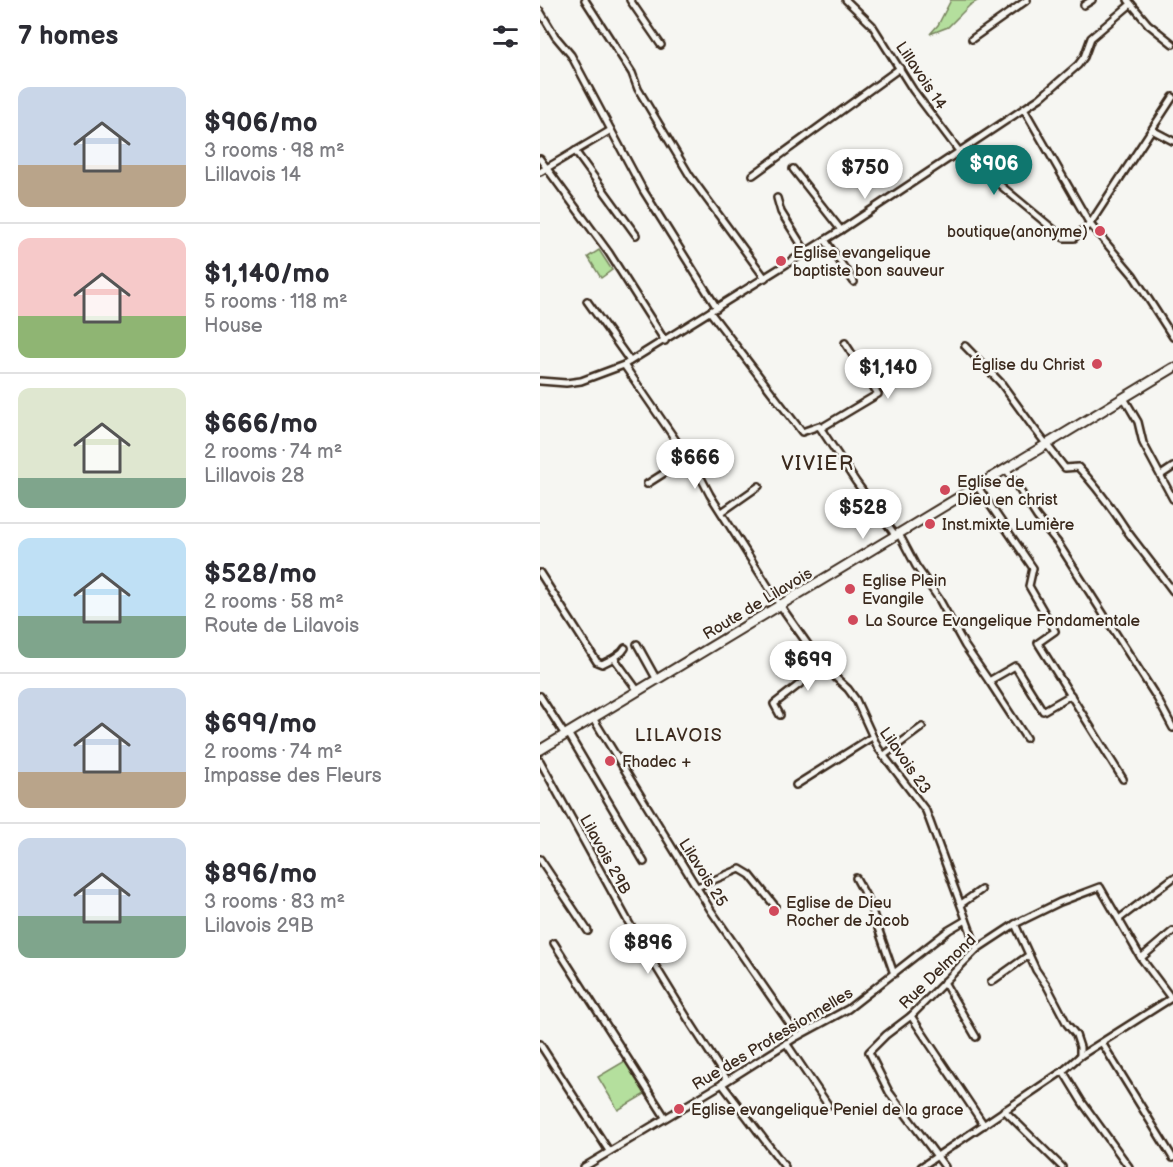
<!DOCTYPE html>
<meta charset="utf-8">
<style>
body{margin:0;font-family:"Balsamiq Sans",sans-serif;background:#f2f2f3;color:#2b2b33;height:100vh;display:flex;flex-direction:column;font-size:22px;white-space:nowrap}
*{box-sizing:border-box;margin:0}
p{font-size:20px;color:#7c7c81}
.icon{flex:none;width:33px;height:33px;fill:none;stroke:currentColor;stroke-width:2;stroke-linecap:round;stroke-linejoin:round}
.map{position:relative;flex:1;overflow:hidden}
.sheet{display:flex;flex-direction:column;background:#fff;width:540px}
.sheet>*{flex:none}
.price{position:absolute;translate:-50% -51px;padding:0 14px;border-radius:21px;background:#fff;color:#222;font-size:20px;line-height:39px;filter:drop-shadow(0 2px 3px #0008)}
.price::after{content:'';position:absolute;left:50%;top:36px;width:18px;height:14px;margin-left:-9px;background:inherit;clip-path:polygon(0 0,100% 0,50% 100%)}
.price.on{background:#0f766e;color:#fff}
ul{padding:0;list-style:none}
li{display:flex;align-items:center;gap:18px;height:150px;padding:0 18px}
li+li{border-top:2px solid #e1e1e2}
li span{display:grid;place-items:center;flex:none;width:168px;height:120px;border-radius:12px;color:#555}
li>.icon{margin-inline-start:auto}
span .icon{width:72px;height:72px;fill:#fffc;stroke-width:1}
li b{font-size:26px}
h2{display:flex;justify-content:space-between;align-items:center;height:72px;padding:0 18px;font-size:26px}
main{display:flex;flex:1;min-height:0}
.map>svg:first-child{display:block}
</style>
<main>
<section class="sheet">
<h2>7 homes<svg class="icon" aria-label="filters" viewBox="0 0 24 24"><path d="M4 7h16M4 17h16"/><circle cx="9" cy="7" r="2"/><circle cx="15" cy="17" r="2"/></svg></h2>
<ul>
<li><span style="background:linear-gradient(#c9d6e8 65%,#b9a48a 0)"><svg class="icon" aria-label="home" viewBox="0 0 24 24"><path d="M3 11l9-7 9 7M6 9v11h12V9"/></svg></span><div><b>$906/mo</b><p>3 rooms · 98 m²</p><p>Lillavois 14</p></div></li>
<li><span style="background:linear-gradient(#f6c9c9 65%,#8fb573 0)"><svg class="icon" aria-label="home" viewBox="0 0 24 24"><path d="M3 11l9-7 9 7M6 9v11h12V9"/></svg></span><div><b>$1,140/mo</b><p>5 rooms · 118 m²</p><p>House</p></div></li>
<li><span style="background:linear-gradient(#dfe7d0 75%,#7fa58c 0)"><svg class="icon" aria-label="home" viewBox="0 0 24 24"><path d="M3 11l9-7 9 7M6 9v11h12V9"/></svg></span><div><b>$666/mo</b><p>2 rooms · 74 m²</p><p>Lillavois 28</p></div></li>
<li><span style="background:linear-gradient(#bfe0f5 65%,#7fa58c 0)"><svg class="icon" aria-label="home" viewBox="0 0 24 24"><path d="M3 11l9-7 9 7M6 9v11h12V9"/></svg></span><div><b>$528/mo</b><p>2 rooms · 58 m²</p><p>Route de Lilavois</p></div></li>
<li><span style="background:linear-gradient(#c9d6e8 70%,#b9a48a 0)"><svg class="icon" aria-label="home" viewBox="0 0 24 24"><path d="M3 11l9-7 9 7M6 9v11h12V9"/></svg></span><div><b>$699/mo</b><p>2 rooms · 74 m²</p><p>Impasse des Fleurs</p></div></li>
<li><span style="background:linear-gradient(#c9d6e8 65%,#7fa58c 0)"><svg class="icon" aria-label="home" viewBox="0 0 24 24"><path d="M3 11l9-7 9 7M6 9v11h12V9"/></svg></span><div><b>$896/mo</b><p>3 rooms · 83 m²</p><p>Lilavois 29B</p></div></li>
</ul>
</section>
<div class="map">
<svg width="633" height="1167" viewBox="0 0 633 1167">
<rect width="100%" height="100%" fill="#f6f6f2"/>
<filter id="ink" filterUnits="userSpaceOnUse"><feTurbulence type="fractalNoise" baseFrequency=".0167" numOctaves="2"/><feDisplacementMap in="SourceGraphic" scale="12" xChannelSelector="R" yChannelSelector="G"/><feConvolveMatrix kernelMatrix="1 2 1 2 8 2 1 2 1" color-interpolation-filters="sRGB"/></filter>
<g filter="url(#ink)">
<g fill="#b4df9d" stroke="#78845e" stroke-width="1.5">
<path d="M411 0H439L430 5 408 27 390 34 398 25Z"/>
<path d="M59 250 72 270 61 278 48 257Z"/>
<path d="M85 1061 105 1094 78 1110 58 1077Z"/>
</g>
<g fill="none" stroke-linecap="round" stroke-linejoin="round">
<defs>
<g id="minor">
<path d="M45 0 92 73 98 89 150 176 225 278"/>
<path d="M90 0 121 45"/>
<path d="M306 0 332 25 373 90 419 151 524 238H534L550 224 593 275 633 337"/>
<path d="M588 0 608 24 633 44"/>
<path d="M544 5 552 0"/>
<path d="M0 11 15 36 31 55 103 190 177 308"/>
<path d="M432 39 487 0"/>
<path d="M484 109 550 224 633 97"/>
<path d="M612 130 633 141"/>
<path d="M35 151 96 235"/>
<path d="M0 159 69 253 125 341"/>
<path d="M253 169 301 230"/>
<path d="M0 172 71 130"/>
<path d="M213 175 360 68"/>
<path d="M237 198 241 212 266 252"/>
<path d="M285 240 314 282"/>
<path d="M47 301 90 361"/>
<path d="M170 312 262 432 279 426 316 482 356 536"/>
<path d="M425 346 461 383 493 427 525 468 538 467C557 487 572 508 587 531 602 551 618 571 633 591"/>
<path d="M84 365 159 474 170 495 240 605 283 666 308 689 316 700 338 748 386 811 437 949"/>
<path d="M0 381 26 383 41 381 84 365 301 230 500 98 538 65 544 57 551 38 591 4"/>
<path d="M584 398 598 422 603 443 633 499"/>
<path d="M281 428 338 394 305 343"/>
<path d="M466 469 497 517 518 543 617 698 633 728"/>
<path d="M621 475 633 467"/>
<path d="M107 484 148 458"/>
<path d="M437 486 493 568 489 586 515 631 498 643 583 779"/>
<path d="M182 512 219 486"/>
<path d="M359 534 376 566 399 599 425 646 449 681 475 666 503 711 531 695"/>
<path d="M0 573 57 662 62 664 74 658 98 691"/>
<path d="M97 644 117 680"/>
<path d="M74 658 82 652 85 648"/>
<path d="M449 681 486 738"/>
<path d="M0 696 25 735"/>
<path d="M240 715 234 704 283 666"/>
<path d="M53 718 170 909 258 1036"/>
<path d="M28 733 104 862"/>
<path d="M343 756 382 727"/>
<path d="M0 761 89 923 148 1019 186 1078 182 1084 245 1167"/>
<path d="M256 785 332 737"/>
<path d="M0 859 48 931"/>
<path d="M316 878 329 902 354 974"/>
<path d="M157 887 200 869 210 875 235 906"/>
<path d="M421 904 441 890"/>
<path d="M579 919 633 878"/>
<path d="M475 924 496 970 507 986 527 1024 536 1035 540 1047V1056"/>
<path d="M14 943 125 1117"/>
<path d="M601 958 633 931"/>
<path d="M404 982 436 1037"/>
<path d="M451 982 489 955"/>
<path d="M371 1016 444 1125"/>
<path d="M246 1043 288 1105"/>
<path d="M562 1043 633 1158"/>
<path d="M0 1044 69 1151"/>
<path d="M523 1071 542 1102 589 1167"/>
<path d="M464 1110 522 1167"/>
<path d="M44 1167 182 1084 258 1036 308 1009 409 930 426 920"/>
<path d="M381 1167 523 1071 540 1056 633 997"/>
<path d="M405 1167 349 1092 329 1052 346 1035 371 1016 437 949 475 924 520 902 560 887 601 958 631 998"/>
</g>
<path id="secondary" d="M0 750 633 368"/>
</defs>
<use href="#minor" stroke="#3b2a1e" stroke-width="10"/>
<use href="#secondary" stroke="#3b2a1e" stroke-width="12"/>
<use href="#minor" stroke="#f6f6f2" stroke-width="5"/>
<use href="#secondary" stroke="#f6f6f2" stroke-width="8"/>
</g>
</g>
<g fill="#d1495b" stroke="#f6f6f2" stroke-width="2">
<circle cx="560" cy="231" r="6"/>
<circle cx="241" cy="261" r="6"/>
<circle cx="557" cy="364" r="6"/>
<circle cx="405" cy="490" r="6"/>
<circle cx="390" cy="524" r="6"/>
<circle cx="310" cy="589" r="6"/>
<circle cx="313" cy="620" r="6"/>
<circle cx="70" cy="761" r="6"/>
<circle cx="234" cy="911" r="6"/>
<circle cx="139" cy="1109" r="6"/>
</g>
<g text-anchor="middle" stroke-width="5" stroke-linejoin="round" paint-order="stroke">
<g font-size="16" fill="#3b2a1e" stroke="#f6f6f2">
<text transform="translate(382 75) rotate(56)" y="6">Lillavois 14</text>
<text transform="translate(217 603) rotate(-31)" y="6">Route de Lilavois</text>
<text transform="translate(366 760) rotate(55)" y="6">Lilavois 23</text>
<text transform="translate(66 854) rotate(61)" y="6">Lilavois 29B</text>
<text transform="translate(164 872) rotate(58)" y="6">Lilavois 25</text>
<text transform="translate(397 971) rotate(-44)" y="6">Rue Delmond</text>
<text transform="translate(232 1038) rotate(-31)" y="6">Rue des Professionnelles</text>
</g>
<g font-size="16" fill="#3b2a1e" stroke="#f6f6f2" text-anchor="start">
<text x="548" y="237" text-anchor="end">boutique(anonyme)</text>
<text x="253" y="258">Eglise evangelique<tspan x="253" dy="18">baptiste bon sauveur</tspan></text>
<text x="545" y="370" text-anchor="end">Église du Christ</text>
<text x="417" y="487">Eglise de<tspan x="417" dy="18">Dieu en christ</tspan></text>
<text x="402" y="530">Inst.mixte Lumière</text>
<text x="322" y="586">Eglise Plein<tspan x="322" dy="18">Evangile</tspan></text>
<text x="325" y="626">La Source Evangelique Fondamentale</text>
<text x="82" y="767">Fhadec +</text>
<text x="246" y="908">Eglise de Dieu<tspan x="246" dy="18">Rocher de Jacob</tspan></text>
<text x="151" y="1115">Eglise evangelique Peniel de la grace</text>
</g>
<g font-size="18" letter-spacing="1.5" fill="#3b2a1e" stroke="#f6f6f2">
<text x="139" y="741">LILAVOIS</text>
</g>
<g font-size="20" letter-spacing="1.5" fill="#3b2a1e" stroke="#f6f6f2">
<text x="278" y="470">VIVIER</text>
</g>
</g>
</svg>
<b class="price on" style="left:454px;top:196px">$906</b>
<b class="price" style="left:325px;top:200px">$750</b>
<b class="price" style="left:348px;top:400px">$1,140</b>
<b class="price" style="left:155px;top:490px">$666</b>
<b class="price" style="left:323px;top:540px">$528</b>
<b class="price" style="left:268px;top:692px">$699</b>
<b class="price" style="left:108px;top:975px">$896</b>
</div>
</main>
